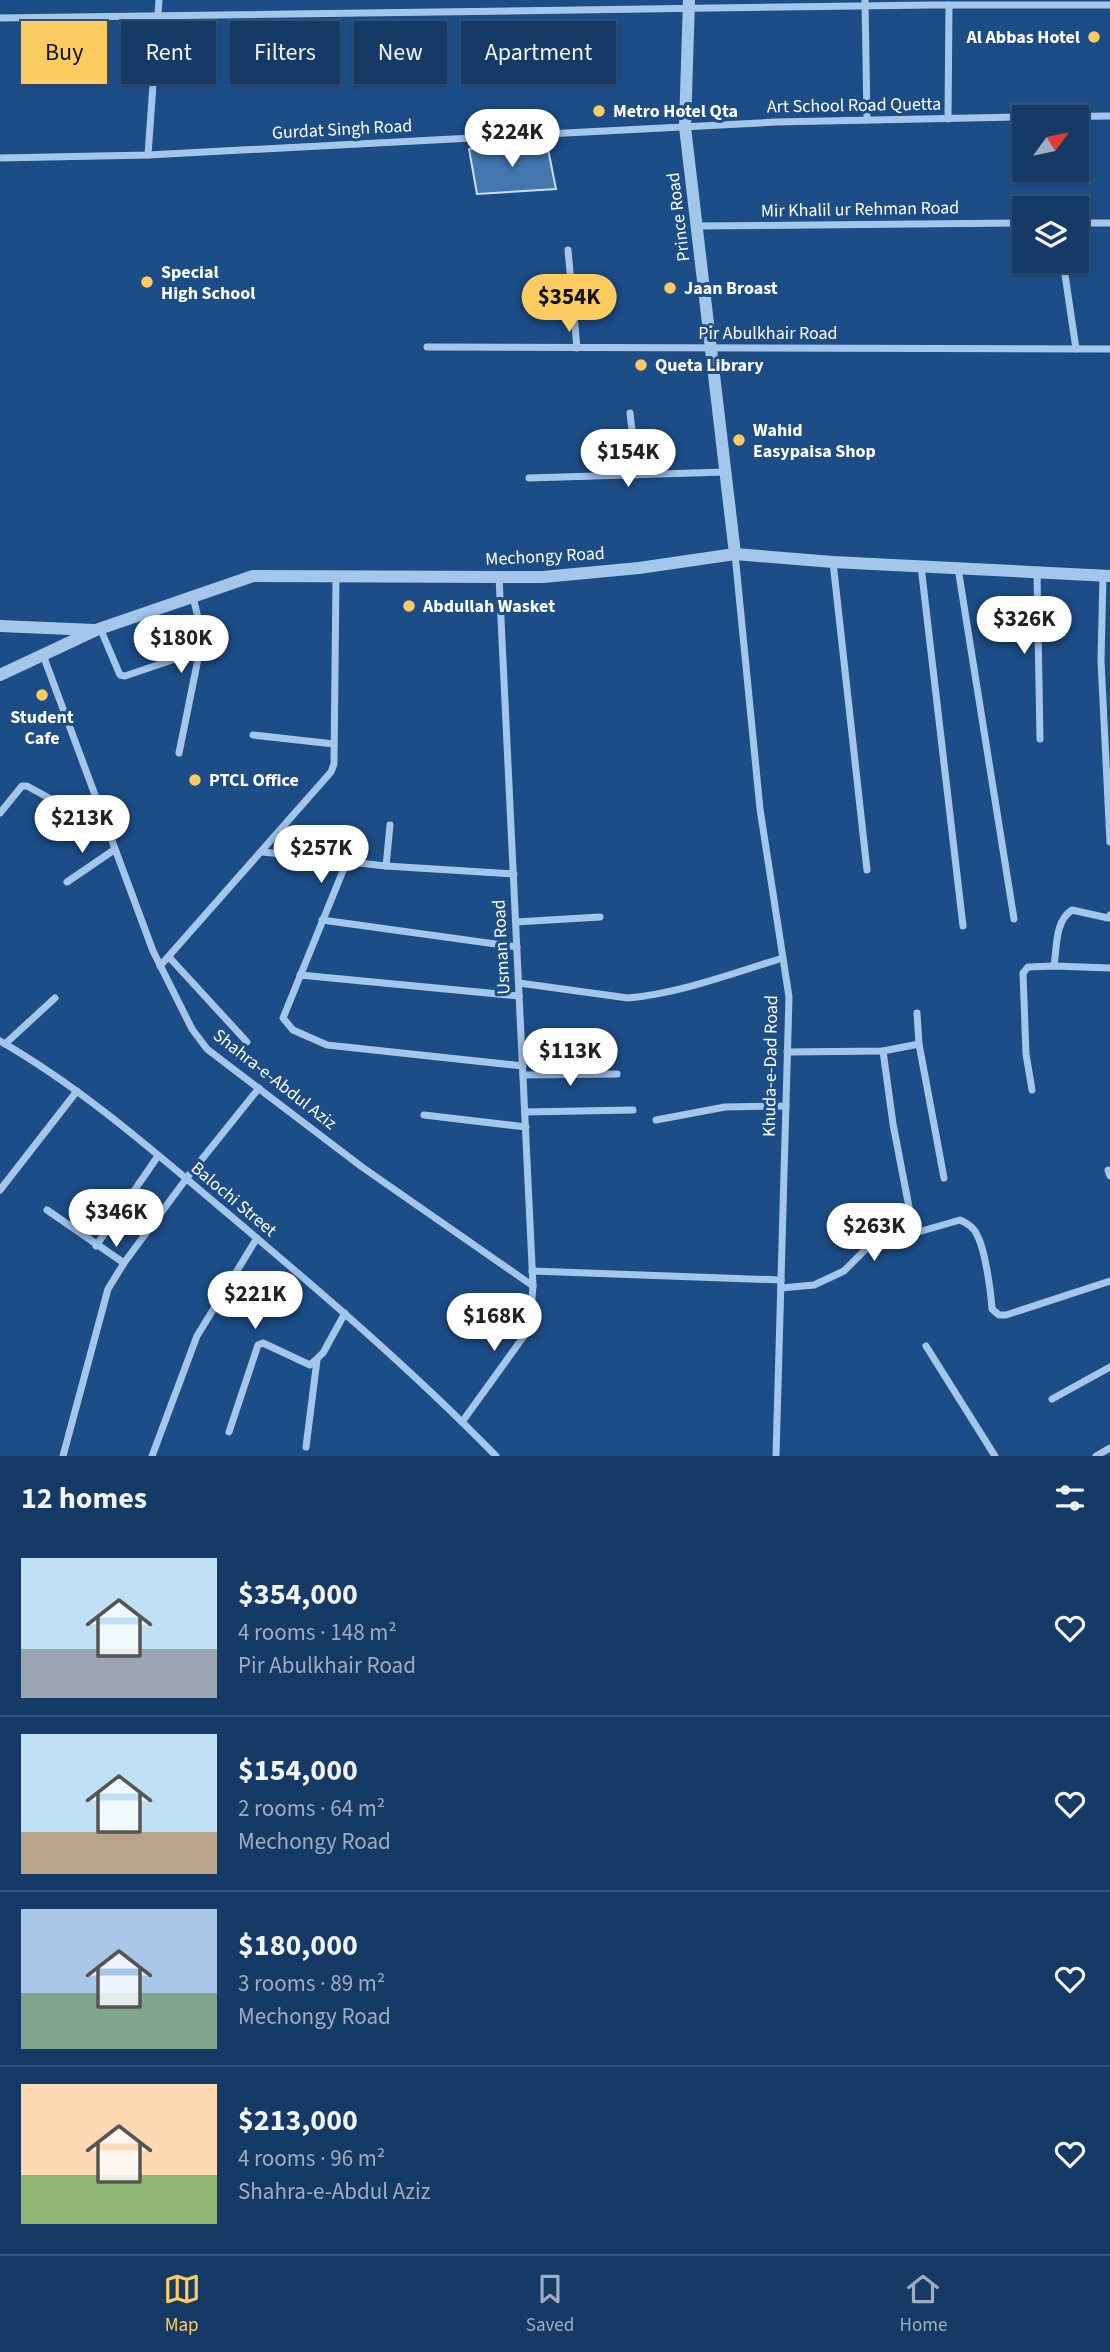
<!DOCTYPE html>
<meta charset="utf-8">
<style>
body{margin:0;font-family:"Source Sans 3",sans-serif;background:#1e416b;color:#f1f3f6;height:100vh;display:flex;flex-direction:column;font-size:26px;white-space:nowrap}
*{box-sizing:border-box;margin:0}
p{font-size:23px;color:#9dadbf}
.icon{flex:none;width:38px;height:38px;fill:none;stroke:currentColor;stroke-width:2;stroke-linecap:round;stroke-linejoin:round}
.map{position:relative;height:1456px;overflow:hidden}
.details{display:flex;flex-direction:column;background:#153a65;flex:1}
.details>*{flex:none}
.top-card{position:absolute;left:21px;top:21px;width:700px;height:63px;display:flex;gap:14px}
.needle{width:46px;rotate:57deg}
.controls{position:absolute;left:1012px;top:105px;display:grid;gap:14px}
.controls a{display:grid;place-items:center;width:77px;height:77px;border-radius:0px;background:#153a65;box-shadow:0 2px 5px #0004,0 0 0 2px #345479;font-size:35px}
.price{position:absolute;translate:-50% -60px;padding:0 16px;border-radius:24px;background:#fff;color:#222;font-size:23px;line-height:46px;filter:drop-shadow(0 2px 4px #0008)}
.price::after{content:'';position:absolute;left:50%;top:42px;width:21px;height:16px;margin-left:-10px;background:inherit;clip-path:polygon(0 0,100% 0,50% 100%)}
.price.current{background:#fccc61;color:#111}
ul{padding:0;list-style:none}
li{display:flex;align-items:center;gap:21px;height:175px;padding:0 21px}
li+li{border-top:2px solid #345479}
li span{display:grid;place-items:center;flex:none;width:196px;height:140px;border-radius:0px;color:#555}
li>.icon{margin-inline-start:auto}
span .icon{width:84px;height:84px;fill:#fffc;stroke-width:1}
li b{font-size:30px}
h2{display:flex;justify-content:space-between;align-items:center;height:84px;padding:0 21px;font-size:30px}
.tag{padding:0 24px;border-radius:0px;background:#153a65;box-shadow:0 2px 5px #0004,0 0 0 2px #345479;font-size:24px;line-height:63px}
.tag.current{background:#fccc61;color:#111}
.tab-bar{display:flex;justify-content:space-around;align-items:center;height:98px;border-top:2px solid #345479;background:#153a65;font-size:19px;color:#9dadbf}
.tab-bar a{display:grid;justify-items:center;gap:4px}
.tab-bar .current{color:#fccc61}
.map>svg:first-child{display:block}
</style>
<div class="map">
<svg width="1110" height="1456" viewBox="0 0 1110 1456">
<rect width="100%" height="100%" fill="#1c4d87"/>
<path fill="#4477b0" stroke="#c9dff8" stroke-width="2" d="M547 144 556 189 477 194 469 149Z"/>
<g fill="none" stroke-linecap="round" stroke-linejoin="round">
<g stroke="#a4c6eb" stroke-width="7">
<path d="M865 0 867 120"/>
<path d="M0 18 932 5H1110"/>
<path d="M1028 117 1110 116"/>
<path d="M948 119 949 5"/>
<path d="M148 155 159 0"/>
<path d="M0 158 148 155 776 122 1024 117"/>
<path d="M1076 223H1110"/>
<path d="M696 226 1024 223"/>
<path d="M568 250 577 348"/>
<path d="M1063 261 1076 349"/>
<path d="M427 347 1110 349"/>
<path d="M630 413 637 475"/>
<path d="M529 478 725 472"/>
<path d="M735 554 760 809 789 997 776 1456"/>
<path d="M833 562 867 870"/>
<path d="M921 566 963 926"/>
<path d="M958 568 1014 919"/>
<path d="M1037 573 1040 739"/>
<path d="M1103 575 1101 661 1110 842"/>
<path d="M100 628 120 675 125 676 184 656 199 654"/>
<path d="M43 655 153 951 192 1029 207 1049 362 1167 533 1286"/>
<path d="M253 735 334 744"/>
<path d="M179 753 199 654 201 630 193 597"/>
<path d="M0 813 22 786H27L71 810 96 800"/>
<path d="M263 852 386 866 514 874"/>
<path d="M347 861 283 1018 293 1030 327 1045 523 1066"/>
<path d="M386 866 390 825"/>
<path d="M67 882 114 850"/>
<path d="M322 920 517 947"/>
<path d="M516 922 600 917"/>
<path d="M169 957 247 1042"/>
<path d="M160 966 331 772 334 764 336 577"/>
<path d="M1054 966C1057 946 1055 921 1072 910L1108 918 1110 915"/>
<path d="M300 975 519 996"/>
<path d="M519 983 628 998C681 993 733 973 783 958"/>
<path d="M917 1013 919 1044 944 1178"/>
<path d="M0 1041C80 1087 150 1148 220 1207 315 1287 409 1367 496 1456"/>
<path d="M5 1044 55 998"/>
<path d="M883 1051 893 1124 914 1233"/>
<path d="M787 1052 883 1051 919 1044"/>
<path d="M523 1075 617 1074"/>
<path d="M1032 1090 1026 1054 1023 973 1028 967 1054 966 1110 968"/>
<path d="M525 1112 633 1110"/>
<path d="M424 1115 526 1127"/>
<path d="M656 1120 725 1107 786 1106"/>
<path d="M1108 1170 1110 1176"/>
<path d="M0 1190 77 1091"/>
<path d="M47 1210 124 1263"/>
<path d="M96 1246 158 1156"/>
<path d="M532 1271 781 1280"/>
<path d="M781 1288 814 1285 844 1271 869 1246 960 1220C967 1223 974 1227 977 1235 985 1249 991 1292 992 1309L999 1315H1006L1110 1281"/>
<path d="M926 1346 995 1456"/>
<path d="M1052 1399 1110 1367"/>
<path d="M462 1422 524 1336 531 1311 533 1286 499 577"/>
<path d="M229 1432 258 1345 263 1343 310 1365 323 1353 345 1313"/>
<path d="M306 1447 317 1360"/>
<path d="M63 1456 108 1289 124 1263 186 1179 259 1088"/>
<path d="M152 1456 197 1336 257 1238"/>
<path d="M1096 1456 1110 1448"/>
</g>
<g stroke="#a4c6eb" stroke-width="12">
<path d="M689 0 685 127 735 554"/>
<path d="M0 626 94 630"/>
<path d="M0 675 96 630 253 576 543 577 639 568 735 554 833 562 1110 576"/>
</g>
</g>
<g fill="#fccc61" stroke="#1c4d87" stroke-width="2.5">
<circle cx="1094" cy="37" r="7"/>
<circle cx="599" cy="111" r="7"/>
<circle cx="147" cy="282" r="7"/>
<circle cx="670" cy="288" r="7"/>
<circle cx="641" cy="365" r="7"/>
<circle cx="739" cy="440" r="7"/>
<circle cx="409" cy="606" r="7"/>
<circle cx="42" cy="695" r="7"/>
<circle cx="195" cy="780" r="7"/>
</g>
<g text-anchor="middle" stroke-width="6" stroke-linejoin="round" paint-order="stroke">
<g font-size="18" font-weight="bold" fill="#fff" stroke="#1c4d87" text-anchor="start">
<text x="1080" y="43" text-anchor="end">Al Abbas Hotel</text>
<text x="613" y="117">Metro Hotel Qta</text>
<text x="161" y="278">Special<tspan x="161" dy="21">High School</tspan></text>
<text x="684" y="294">Jaan Broast</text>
<text x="655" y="371">Queta Library</text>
<text x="753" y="436">Wahid<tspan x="753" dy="21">Easypaisa Shop</tspan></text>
<text x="423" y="612">Abdullah Wasket</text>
<text x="42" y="723" text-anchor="middle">Student<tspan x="42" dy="21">Cafe</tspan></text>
<text x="209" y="786">PTCL Office</text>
</g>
<g font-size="18" fill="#fff" stroke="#1c4d87">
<text transform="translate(854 105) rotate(-1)" y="6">Art School Road Quetta</text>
<text transform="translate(342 129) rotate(-3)" y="6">Gurdat Singh Road</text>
<text transform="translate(860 209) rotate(-1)" y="6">Mir Khalil ur Rehman Road</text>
<text transform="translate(678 217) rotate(-97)" y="6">Prince Road</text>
<text x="768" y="339">Pir Abulkhair Road</text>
<text transform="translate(545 556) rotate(-3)" y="6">Mechongy Road</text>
<text transform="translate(501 947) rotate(-93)" y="6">Usman Road</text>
<text transform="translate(770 1066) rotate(-89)" y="6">Khuda-e-Dad Road</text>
<text transform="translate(275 1079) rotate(38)" y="6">Shahra-e-Abdul Aziz</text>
<text transform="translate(234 1199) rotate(40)" y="6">Balochi Street</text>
</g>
</g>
</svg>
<div class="controls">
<a><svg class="needle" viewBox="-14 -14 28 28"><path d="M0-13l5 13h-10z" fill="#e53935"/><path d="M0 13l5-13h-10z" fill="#9dadbf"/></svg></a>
<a><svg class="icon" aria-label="layers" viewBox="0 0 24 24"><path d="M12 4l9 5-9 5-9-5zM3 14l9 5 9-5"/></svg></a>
</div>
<b class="price" style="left:512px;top:169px">$224K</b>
<b class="price current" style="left:569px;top:334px">$354K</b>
<b class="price" style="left:628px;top:489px">$154K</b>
<b class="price" style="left:1024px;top:656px">$326K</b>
<b class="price" style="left:181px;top:675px">$180K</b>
<b class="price" style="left:82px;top:855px">$213K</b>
<b class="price" style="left:321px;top:885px">$257K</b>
<b class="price" style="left:570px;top:1088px">$113K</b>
<b class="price" style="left:116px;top:1249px">$346K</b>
<b class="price" style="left:874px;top:1263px">$263K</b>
<b class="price" style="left:255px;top:1331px">$221K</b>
<b class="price" style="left:494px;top:1353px">$168K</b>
<div class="top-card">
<a class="tag current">Buy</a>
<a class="tag">Rent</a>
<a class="tag">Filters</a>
<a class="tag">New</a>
<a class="tag">Apartment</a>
</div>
</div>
<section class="details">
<h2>12 homes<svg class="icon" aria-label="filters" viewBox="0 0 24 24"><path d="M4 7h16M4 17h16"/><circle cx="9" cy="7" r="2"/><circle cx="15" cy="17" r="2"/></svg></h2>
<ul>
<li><span style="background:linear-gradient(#bfe0f5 65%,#9aa5b1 0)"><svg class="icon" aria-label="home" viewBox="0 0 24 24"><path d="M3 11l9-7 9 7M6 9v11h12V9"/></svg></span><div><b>$354,000</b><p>4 rooms · 148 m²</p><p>Pir Abulkhair Road</p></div><svg class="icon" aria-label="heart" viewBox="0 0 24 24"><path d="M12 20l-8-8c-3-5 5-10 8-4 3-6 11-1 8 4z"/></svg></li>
<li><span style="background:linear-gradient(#bfe0f5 70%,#b9a48a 0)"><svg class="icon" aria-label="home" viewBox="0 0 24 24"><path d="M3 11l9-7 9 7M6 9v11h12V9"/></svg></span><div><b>$154,000</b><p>2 rooms · 64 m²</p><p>Mechongy Road</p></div><svg class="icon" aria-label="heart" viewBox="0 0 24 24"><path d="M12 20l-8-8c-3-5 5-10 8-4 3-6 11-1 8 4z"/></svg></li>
<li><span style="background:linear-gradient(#a9c7e8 60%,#7fa58c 0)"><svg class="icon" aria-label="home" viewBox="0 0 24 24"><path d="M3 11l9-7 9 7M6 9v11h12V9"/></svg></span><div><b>$180,000</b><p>3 rooms · 89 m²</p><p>Mechongy Road</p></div><svg class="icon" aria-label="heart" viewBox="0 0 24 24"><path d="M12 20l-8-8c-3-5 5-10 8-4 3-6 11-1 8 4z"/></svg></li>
<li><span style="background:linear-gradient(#ffd9b3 65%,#8fb573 0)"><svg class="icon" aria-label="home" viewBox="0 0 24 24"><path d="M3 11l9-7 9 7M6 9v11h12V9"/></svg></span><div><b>$213,000</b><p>4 rooms · 96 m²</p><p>Shahra-e-Abdul Aziz</p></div><svg class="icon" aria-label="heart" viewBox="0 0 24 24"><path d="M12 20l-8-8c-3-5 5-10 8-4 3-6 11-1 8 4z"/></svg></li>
</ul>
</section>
<nav class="tab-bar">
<a class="current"><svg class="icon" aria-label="map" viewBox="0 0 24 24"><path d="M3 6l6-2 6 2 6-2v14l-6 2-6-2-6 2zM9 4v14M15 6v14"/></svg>Map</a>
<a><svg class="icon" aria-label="saved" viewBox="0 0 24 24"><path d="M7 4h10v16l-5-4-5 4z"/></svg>Saved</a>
<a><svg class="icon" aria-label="home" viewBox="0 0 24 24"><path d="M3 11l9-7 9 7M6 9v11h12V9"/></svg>Home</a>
</nav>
